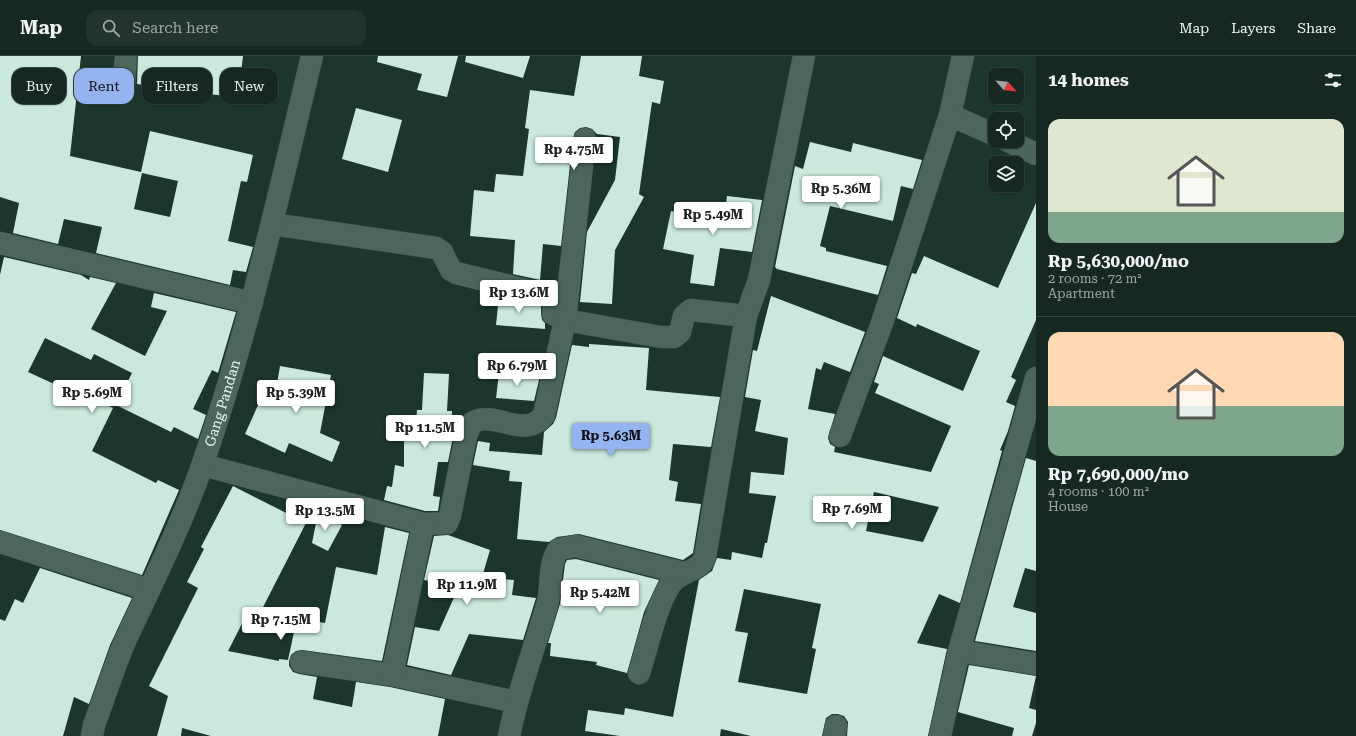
<!DOCTYPE html>
<meta charset="utf-8">
<style>
body{margin:0;font-family:"Roboto Serif",serif;background:#23342e;color:#f1f3f6;height:100vh;display:flex;flex-direction:column;font-size:15px;white-space:nowrap}
*{box-sizing:border-box;margin:0}
p{font-size:13px;color:#9ea6a5}
.icon{flex:none;width:22px;height:22px;fill:none;stroke:currentColor;stroke-width:2;stroke-linecap:round;stroke-linejoin:round}
.map{position:relative;flex:1;overflow:hidden}
.panel{display:flex;flex-direction:column;background:#162821;width:320px}
.panel>*{flex:none}
.top-card{position:absolute;left:12px;top:12px;width:380px;height:36px;display:flex;gap:8px}
.needle{width:26px;rotate:117deg}
.fabs{position:absolute;left:988px;top:12px;display:grid;gap:8px}
.fabs a{display:grid;place-items:center;width:36px;height:36px;border-radius:8px;background:#162821;box-shadow:0 1px 3px #0004,0 0 0 1px #35443f;font-size:20px}
.price{position:absolute;translate:-50% -34px;padding:0 9px;border-radius:4px;background:#fff;color:#222;font-size:13px;line-height:26px;filter:drop-shadow(0 1px 2px #0008)}
.price::after{content:'';position:absolute;left:50%;top:24px;width:12px;height:9px;margin-left:-6px;background:inherit;clip-path:polygon(0 0,100% 0,50% 100%)}
.price.on{background:#95b2f1;color:#111}
ul{padding:0;list-style:none}
li{display:grid;align-content:center;gap:8px;height:212px;padding:0 12px}
li+li{border-top:1px solid #35443f}
li span{display:grid;place-items:center;height:124px;border-radius:12px;color:#555}
li>.icon{margin-inline-start:auto}
span .icon{width:72px;height:72px;fill:#fffc;stroke-width:1}
li b{font-size:17px}
h2{display:flex;justify-content:space-between;align-items:center;height:48px;padding:0 12px;font-size:17px}
.pill{padding:0 14px;border-radius:12px;background:#162821;box-shadow:0 1px 3px #0004,0 0 0 1px #35443f;font-size:14px;line-height:36px}
.pill.on{background:#95b2f1;color:#111}
header{display:flex;align-items:center;gap:24px;box-sizing:border-box;height:56px;padding:0 20px;background:#162821;border-bottom:1px solid #35443f}
header strong{font-size:19px}
nav{display:flex;gap:22px;margin-inline-start:auto;font-size:14px}
.search{width:280px;height:36px;background:#23342e;display:flex;align-items:center;gap:10px;box-sizing:border-box;padding:0 14px;border-radius:12px;color:#9ea6a5;font-size:15px}
main{display:flex;flex:1;min-height:0}
.map>svg:first-child{display:block}
</style>
<header>
<strong>Map</strong>
<div class="search"><svg class="icon" aria-label="search" viewBox="0 0 24 24"><circle cx="10" cy="10" r="6"/><path d="M15 15l6 6"/></svg>Search here</div>
<nav><a>Map</a><a>Layers</a><a>Share</a></nav>
</header>
<main>
<div class="map">
<svg width="1036" height="680" viewBox="0 0 1036 680">
<rect width="100%" height="100%" fill="#1d362c"/>
<g fill="#cae8db" fill-rule="evenodd">
<path d="M0 0H81L70 100 141 116 150 75 253 99 247 126 241 125 228 185 253 191 246 216 233 214 230 229 96 197 102 171 64 163 58 188 13 177 19 147 0 141ZM142 117 178 125 170 161 134 153Z"/>
<path d="M138 0H243L238 41 176 35 177 33 137 28Z"/>
<path d="M378 0H458L447 41 417 34 422 18 377 6Z"/>
<path d="M466 0H530L523 22 465 6Z"/>
<path d="M581 0H642L639 20 664 25 660 48 652 46 639 138 644 141 615 194 612 248 580 246 587 176 615 124 620 81 597 78 592 73 586 71 580 72 575 76 573 82 561 190 543 188 540 224 513 218 515 184 470 180 474 134 494 136 496 118 523 120 529 73 525 72 530 34 574 40Z"/>
<path d="M356 52 402 64 388 116 342 103Z"/>
<path d="M810 86 851 96 853 87 922 104 913 133 901 130 893 165 830 150 820 190 826 192V195L887 210 878 239 777 213 775 211 795 110 803 113Z"/>
<path d="M727 140 762 144 752 196 720 192 714 230 690 227 694 199 663 193 671 155 724 163Z"/>
<path d="M1036 147V264L1011 321 1016 324 1006 346 1015 350 1008 375 1000 394 1002 395 960 547 939 538 917 587 947 593 928 680H847L848 666 844 660 838 658H832L826 662 822 680H751L721 673 720 680H620L585 675 588 654 624 659 625 652 673 661 699 524 712 515 717 502 731 504 732 496 762 502 765 487H767L776 440 749 437 751 416 784 419 788 382 755 375 761 344 745 341 753 294 757 295 771 240 865 276 850 316 824 306 821 314 816 312 808 353 835 358 828 382 830 388 835 391 834 396 931 416 951 370 875 337 879 328 874 326 883 300 963 335 980 295 917 268 916 271 897 262 912 217 916 218 924 200 998 232ZM874 436 939 451 923 486 866 475ZM744 533 821 548 812 592 816 593 807 638 738 626 748 577 735 575Z"/>
<path d="M4 201 81 219 89 224 90 221 116 227 91 273 145 300 167 255 151 251 154 237 236 256 218 317 212 314 193 353 206 359 198 383 174 371 171 376 116 349 132 317 94 298 91 304 45 282 28 316 65 333 67 329 113 352 92 395 156 427 158 424 179 434 142 519 0 474V219Z"/>
<path d="M499 240 541 250V257L542 264 545 267V273L496 269Z"/>
<path d="M589 288 649 292 646 334 720 341 711 391 673 388 669 424 678 426 675 445 701 448 693 497 683 504 579 478 557 481 549 486 517 483 522 426 509 425 510 415 473 409 478 385 490 387 489 395 542 399 544 376 553 368 556 362 572 289 589 291Z"/>
<path d="M280 310 331 319 320 377 340 386 332 406 289 387 285 397 245 378 259 347 264 349 267 343 274 346Z"/>
<path d="M424 317 449 318 447 355H452L451 381H453L448 406H438L433 440 440 441 438 455H425L384 444 387 430 392 431 395 409 404 411V383H415L417 354H422Z"/>
<path d="M499 317 540 320 534 345 496 342Z"/>
<path d="M1026 402 1036 405V515L1025 512 1013 551 1036 557V595L975 585Z"/>
<path d="M233 430 306 467 259 559 249 554 228 595 279 605V603L288 604 297 562 325 567 336 511 377 519 385 471 409 477 382 605 302 594 296 595 291 599 289 605V610L293 616 299 618 317 621 313 643 352 651 356 626 390 631 445 643 438 680H211L182 672 181 680H157L168 640 149 630 198 532 187 526 204 493 201 491Z"/>
<path d="M318 457 342 469 328 495 312 487Z"/>
<path d="M448 479 490 494 482 521 514 524 512 539 536 542 523 584 469 578 451 619 407 609 415 571 439 575 456 537 449 535 451 529 424 524 434 480Z"/>
<path d="M576 503 659 524 644 556 627 617 596 609 597 606 550 600 551 587H548L560 548 565 508 567 504Z"/>
<path d="M40 512 132 542 110 589 89 648 74 641 63 680H0V563L5 565 15 543 23 547Z"/>
<path d="M969 609 1036 620 1029 652 1036 654V667L1032 680H1012L1014 672 958 656Z"/>
</g>
<g fill="none" stroke-linecap="round" stroke-linejoin="round">
<defs>
<g id="street">
<path d="M963 0 950 59 995 79"/>
<path d="M124 28 126 0"/>
<path d="M1008 85 1036 98"/>
<path d="M272 168 436 192 442 196 451 214 456 217 551 240 554 247 553 258 565 264 661 281H674L680 276 684 260 691 254 746 260 759 224 804 0"/>
<path d="M0 187 252 247"/>
<path d="M840 380 882 267 950 59"/>
<path d="M203 409 424 468 447 467 450 460 466 380 472 367C494 353 525 385 544 359L565 264 585 83"/>
<path d="M0 486 149 534"/>
<path d="M959 595 1036 608"/>
<path d="M301 606 392 619 516 646"/>
<path d="M639 617C648 589 655 553 670 529 679 514 700 517 705 501L746 260"/>
<path d="M392 619 422 474 424 468"/>
<path id="s1" d="M92 680 94 669C105 640 114 610 126 583 153 525 182 468 203 407 249 274 279 137 312 0"/>
<path d="M509 680C518 634 535 591 548 546 552 529 548 507 559 493L576 490 683 517"/>
<path d="M834 680 836 670"/>
<path d="M940 680 959 595 1036 322"/>
</g>
</defs>
<use href="#street" stroke="#3b5249" stroke-width="23"/>
<use href="#street" stroke="#4c665b" stroke-width="22"/>
</g>
<g text-anchor="middle" stroke-width="4" stroke-linejoin="round" paint-order="stroke">
<g font-size="14" fill="#e9f8f1" stroke="#132c22">
<text dy="5" stroke="none"><textPath href="#s1" startOffset="358">Gang Pandan</textPath></text>
</g>
</g>
</svg>
<div class="fabs">
<a><svg class="needle" viewBox="-14 -14 28 28"><path d="M0-13l5 13h-10z" fill="#e53935"/><path d="M0 13l5-13h-10z" fill="#9ea6a5"/></svg></a>
<a><svg class="icon" aria-label="locate" viewBox="0 0 24 24"><circle cx="12" cy="12" r="6"/><path d="M12 2v4M12 18v4M2 12h4M18 12h4"/></svg></a>
<a><svg class="icon" aria-label="layers" viewBox="0 0 24 24"><path d="M12 4l9 5-9 5-9-5zM3 14l9 5 9-5"/></svg></a>
</div>
<b class="price" style="left:574px;top:115px">Rp 4.75M</b>
<b class="price" style="left:841px;top:154px">Rp 5.36M</b>
<b class="price" style="left:713px;top:180px">Rp 5.49M</b>
<b class="price" style="left:519px;top:258px">Rp 13.6M</b>
<b class="price" style="left:517px;top:331px">Rp 6.79M</b>
<b class="price" style="left:92px;top:358px">Rp 5.69M</b>
<b class="price" style="left:296px;top:358px">Rp 5.39M</b>
<b class="price" style="left:425px;top:393px">Rp 11.5M</b>
<b class="price on" style="left:611px;top:401px">Rp 5.63M</b>
<b class="price" style="left:852px;top:474px">Rp 7.69M</b>
<b class="price" style="left:325px;top:476px">Rp 13.5M</b>
<b class="price" style="left:467px;top:550px">Rp 11.9M</b>
<b class="price" style="left:600px;top:558px">Rp 5.42M</b>
<b class="price" style="left:281px;top:585px">Rp 7.15M</b>
<div class="top-card">
<a class="pill">Buy</a>
<a class="pill on">Rent</a>
<a class="pill">Filters</a>
<a class="pill">New</a>
</div>
</div>
<section class="panel">
<h2>14 homes<svg class="icon" aria-label="filters" viewBox="0 0 24 24"><path d="M4 7h16M4 17h16"/><circle cx="9" cy="7" r="2"/><circle cx="15" cy="17" r="2"/></svg></h2>
<ul>
<li><span style="background:linear-gradient(#dfe7d0 75%,#7fa58c 0)"><svg class="icon" aria-label="home" viewBox="0 0 24 24"><path d="M3 11l9-7 9 7M6 9v11h12V9"/></svg></span><div><b>Rp 5,630,000/mo</b><p>2 rooms · 72 m²</p><p>Apartment</p></div></li>
<li><span style="background:linear-gradient(#ffd9b3 60%,#7fa58c 0)"><svg class="icon" aria-label="home" viewBox="0 0 24 24"><path d="M3 11l9-7 9 7M6 9v11h12V9"/></svg></span><div><b>Rp 7,690,000/mo</b><p>4 rooms · 100 m²</p><p>House</p></div></li>
</ul>
</section>
</main>
